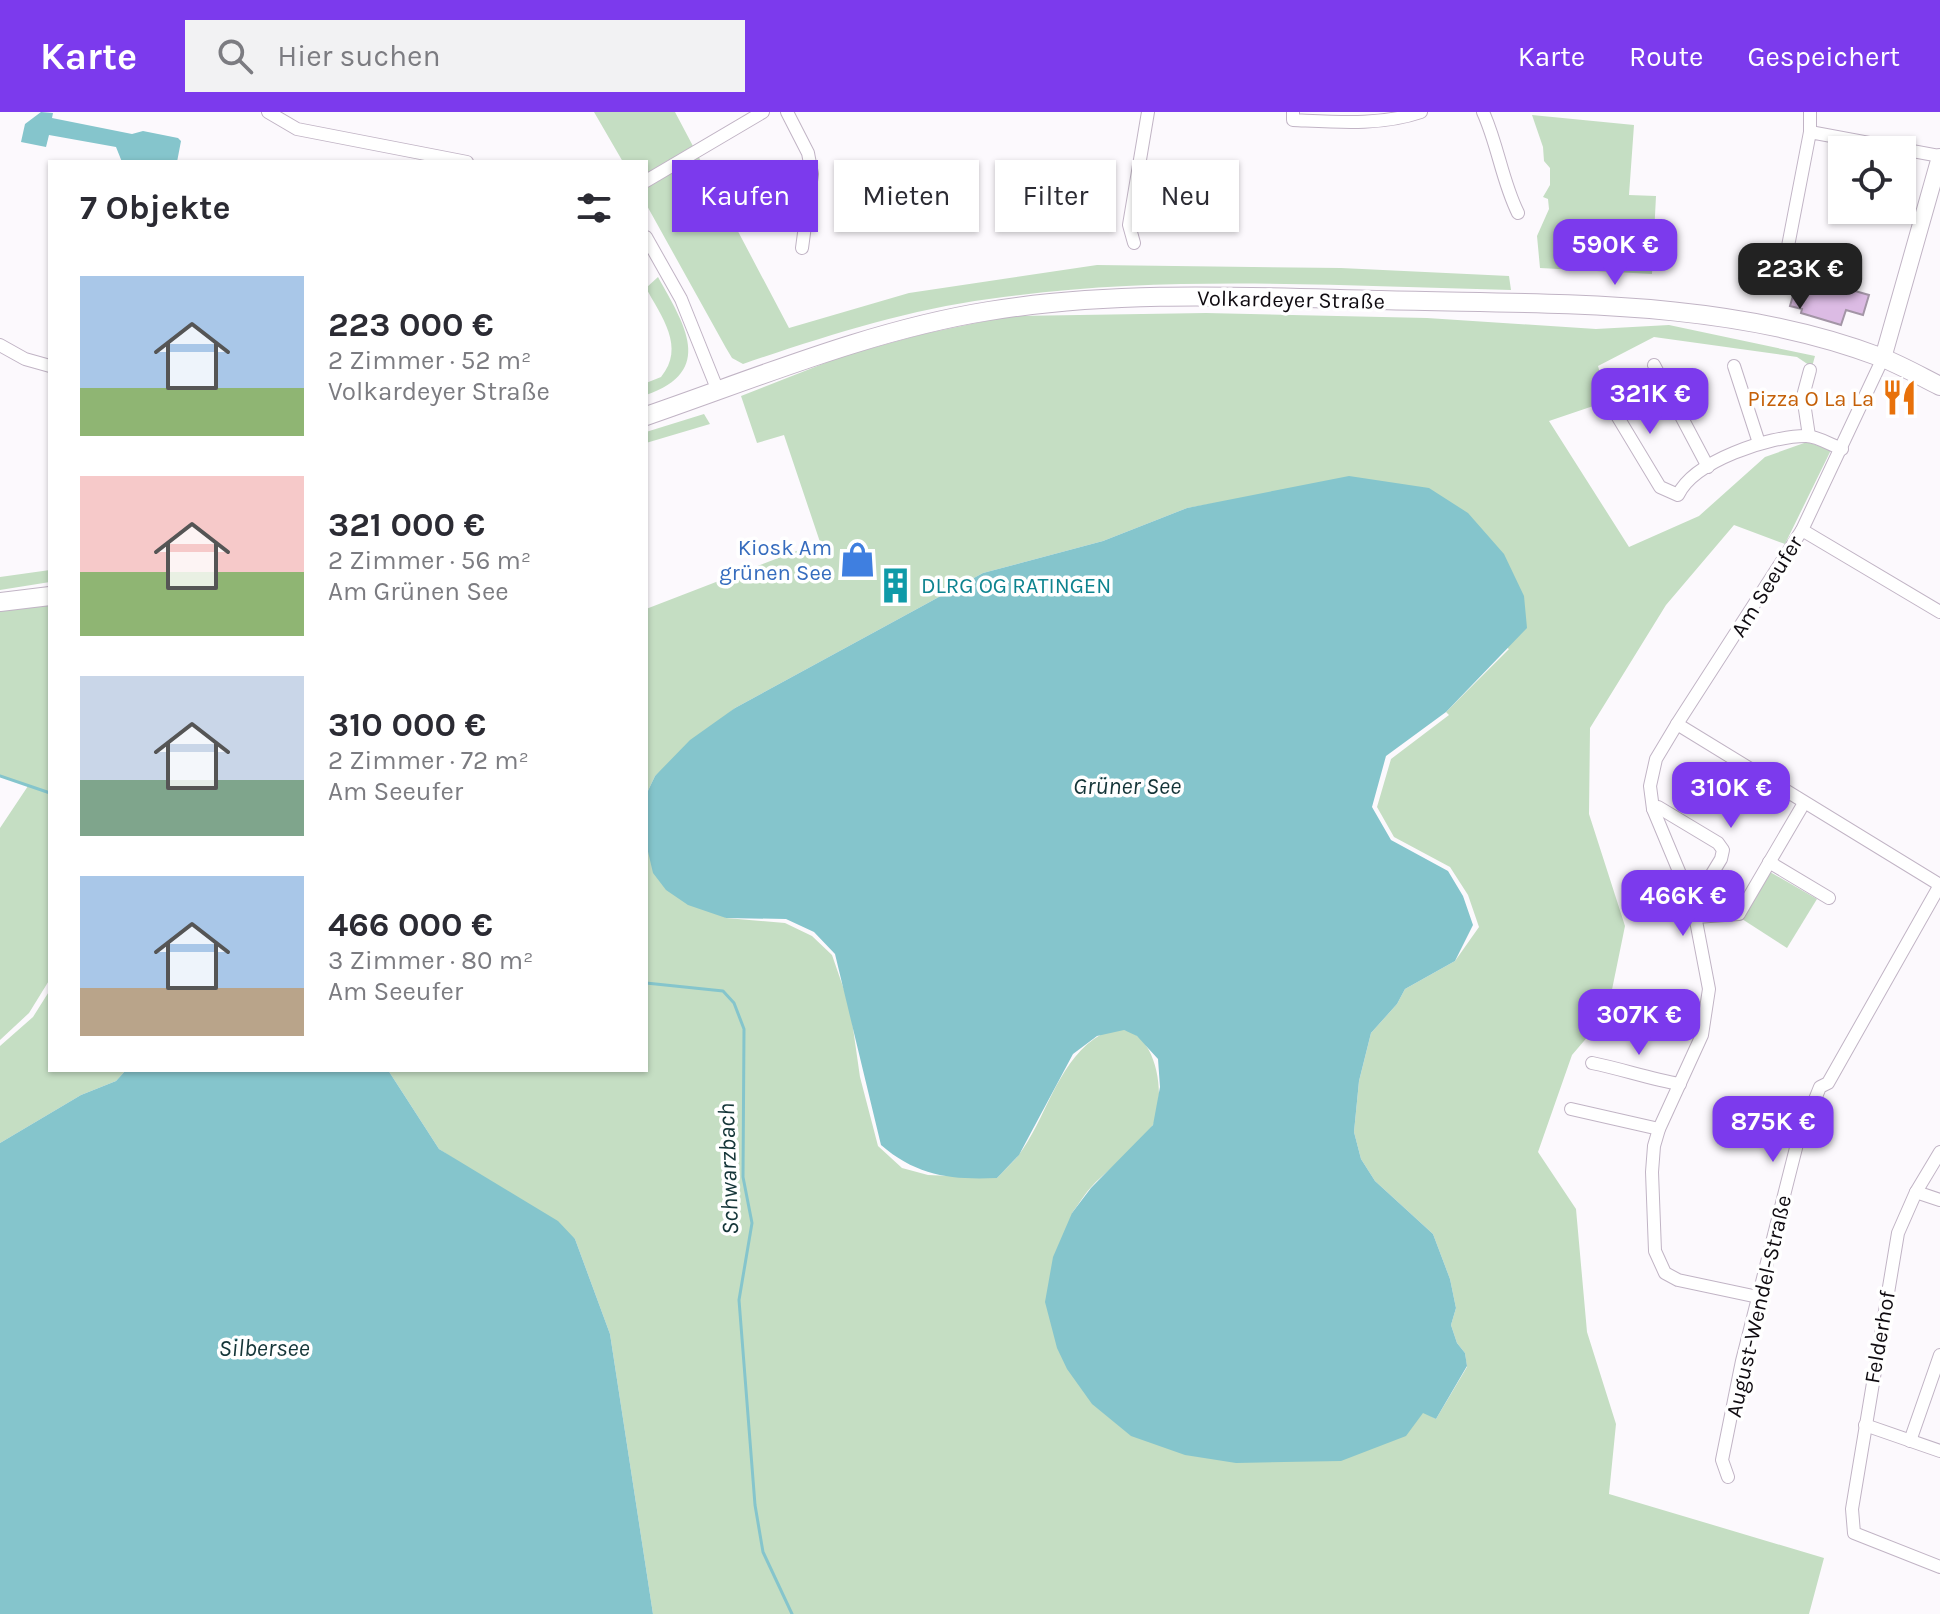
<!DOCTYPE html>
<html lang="de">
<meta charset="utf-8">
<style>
body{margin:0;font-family:Karla,sans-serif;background:#f2f2f3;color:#2b2b33;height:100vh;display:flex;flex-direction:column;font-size:30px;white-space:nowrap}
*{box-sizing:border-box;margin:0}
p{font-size:26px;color:#7c7c81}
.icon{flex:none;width:44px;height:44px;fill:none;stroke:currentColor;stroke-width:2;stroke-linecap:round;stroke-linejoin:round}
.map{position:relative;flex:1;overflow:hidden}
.side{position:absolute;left:48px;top:48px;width:600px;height:912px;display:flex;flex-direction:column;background:#fff;border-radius:0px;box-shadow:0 2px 6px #0004}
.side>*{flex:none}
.guide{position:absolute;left:672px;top:48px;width:760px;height:72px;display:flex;gap:16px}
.buttons{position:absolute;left:1828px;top:24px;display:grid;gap:16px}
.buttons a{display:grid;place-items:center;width:88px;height:88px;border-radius:0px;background:#fff;box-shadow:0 2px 6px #0004;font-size:40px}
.price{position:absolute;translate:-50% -68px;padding:0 18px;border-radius:16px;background:#7c3aed;color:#fff;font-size:26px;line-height:52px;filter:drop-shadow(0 2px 4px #0008)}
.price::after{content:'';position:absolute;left:50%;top:48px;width:24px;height:18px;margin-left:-12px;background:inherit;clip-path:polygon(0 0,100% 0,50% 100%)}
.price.active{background:#222;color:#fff}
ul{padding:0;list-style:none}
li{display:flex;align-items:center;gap:24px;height:200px;padding:0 32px}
li span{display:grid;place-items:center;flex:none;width:224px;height:160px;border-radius:0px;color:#555}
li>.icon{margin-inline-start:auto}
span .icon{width:96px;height:96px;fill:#fffc;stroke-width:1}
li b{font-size:34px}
h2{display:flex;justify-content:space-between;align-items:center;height:96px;padding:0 32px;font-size:34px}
.tag{padding:0 28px;border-radius:0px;background:#fff;box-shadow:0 2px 6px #0004;font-size:28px;line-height:72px}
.tag.active{background:#7c3aed;color:#fff}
header{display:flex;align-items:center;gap:48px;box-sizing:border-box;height:112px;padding:0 40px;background:#7c3aed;color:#fff}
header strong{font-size:38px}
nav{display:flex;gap:44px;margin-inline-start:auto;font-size:28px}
.search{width:560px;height:72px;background:#f2f2f3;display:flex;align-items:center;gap:20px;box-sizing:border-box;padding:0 28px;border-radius:0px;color:#7c7c81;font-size:30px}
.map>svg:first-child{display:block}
</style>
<header>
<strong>Karte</strong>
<div class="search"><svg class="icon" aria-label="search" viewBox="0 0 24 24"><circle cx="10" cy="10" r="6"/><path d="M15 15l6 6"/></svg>Hier suchen</div>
<nav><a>Karte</a><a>Route</a><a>Gespeichert</a></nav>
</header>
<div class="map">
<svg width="1940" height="1502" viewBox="0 0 1940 1502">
<rect width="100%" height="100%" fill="#fcf9fd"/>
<g fill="#c5dec3">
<path d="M594 0H675L789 216 909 181 1097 153 1341 156 1509 164 1511 178C1337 174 1162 162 989 187 906 198 822 225 743 252L732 246 726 236 646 92V50H623Z"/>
<path d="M1532 3 1634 13 1629 83 1656 84 1652 162 1540 156 1537 124 1549 97 1548 87 1543 85 1550 73V56L1544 49 1543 35Z"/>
<path d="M658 165C684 212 716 259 646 283V271L661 265C686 235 661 204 646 176Z"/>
<path d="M1206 201 1427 206 1596 217 1669 213 1815 244 1812 255 1797 245 1654 225 1598 254 1608 289 1549 309 1629 435 1699 404 1765 345 1807 330 1831 338 1785 432 1734 413 1666 493 1590 616 1589 702 1625 814 1607 902 1572 943 1538 1040 1576 1097 1587 1220 1616 1312 1609 1382 1824 1446 1809 1502H653L610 1222 575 1127 439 1037 388 958H646V731L726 806 785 811 812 824 832 843 850 895 860 965 878 1034 902 1056 928 1063 997 1066C1004 1058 1012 1051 1018 1044 1046 1007 1056 954 1094 927 1147 890 1170 971 1154 1011 1148 1025 1107 1059 1094 1072 1085 1081 1079 1092 1072 1101L1436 1307 1467 1255 1465 1241 1457 1231 1451 1213 1456 1196 1450 1167 1433 1122 1375 1069 1361 1047 1354 1020 1359 969 1371 921 1397 892 1405 877 1455 849 1479 815 1468 783 1450 755 1394 725 1377 695 1391 647 1449 603 1446 600 1509 537 1258 384 1187 396 1103 429 983 461 735 596 655 664 646 683V497L820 430 784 323 757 331 741 284 843 244 923 222 1010 204Z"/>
<path d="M704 302 710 312 646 331V320Z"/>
<path d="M50 458V470L0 478V465Z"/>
<path d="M50 488V867L29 901 0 928V716L28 674 0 663V497Z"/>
<path d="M1770 760 1817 787 1787 836 1742 807Z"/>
<path d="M50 878V958H126L116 969 81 983 0 1031V934L33 905Z"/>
</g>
<g fill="#85c5cc">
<path d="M41 0 53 1 52 6 132 22 143 19 178 26 181 29 177 50H122L116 35 49 23 46 35 21 30 25 12Z"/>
<path d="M1349 364 1429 376 1468 401 1504 442 1524 484 1527 516 1446 600 1386 644 1372 695 1391 728 1448 759 1463 784 1473 813 1455 849 1405 877 1397 892 1371 921 1359 969 1354 1020 1361 1047 1375 1069 1433 1122 1450 1167 1456 1196 1451 1213 1457 1231 1465 1241 1467 1254 1436 1307 1423 1301 1406 1324 1341 1349 1236 1351 1185 1343 1131 1324 1092 1292 1067 1257 1057 1236 1045 1190 1053 1145 1072 1101 1091 1076 1153 1013 1160 975 1158 947 1137 924 1124 918 1097 924 1073 942 1019 1043 997 1066C951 1068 917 1064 881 1033L835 842 814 820 786 807 726 806 688 793 666 778 653 761 646 731V683L655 664 690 628 735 596 983 461 1103 429 1187 396Z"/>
<path d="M126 958H388L439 1037 558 1109 575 1127 610 1222 653 1502H0V1031L81 983 116 969Z"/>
</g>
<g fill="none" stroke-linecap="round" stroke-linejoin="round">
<g stroke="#85c5cc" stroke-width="3">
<path d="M0 664 50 681"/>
<path d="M646 871 723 879 734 891 744 917 743 1065 752 1111 739 1188 755 1393 763 1440 792 1502"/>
</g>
</g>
<path fill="#dcbbe4" stroke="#a395a6" stroke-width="2" d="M1799 163 1869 183 1863 203 1846 198 1841 213 1801 201 1802 197 1790 194Z"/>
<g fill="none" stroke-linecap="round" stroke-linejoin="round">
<defs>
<g id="minor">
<path d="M268 0 297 17 467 50"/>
<path d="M787 0 808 41 812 62 802 136"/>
<path d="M1293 0V8C1336 10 1380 14 1421 0"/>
<path d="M1483 0C1498 33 1502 69 1518 101"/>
<path d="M1810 20V0"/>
<path d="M646 69 763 0"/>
<path d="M646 125 681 187 718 279"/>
<path d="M1134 131 1129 113 1148 0"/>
<path d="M1771 170 1784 155 1810 20 1940 44"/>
<path d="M0 233 25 247 50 254"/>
<path d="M1654 253 1708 355"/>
<path d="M1734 254 1759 331"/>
<path d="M1610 292 1660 375 1678 383C1694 349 1769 324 1806 324 1817 324 1831 333 1842 337"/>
<path d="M1809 324 1803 284 1810 258"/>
<path d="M1802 418 1940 500"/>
<path d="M1677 612 1940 773"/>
<path d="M1653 697 1658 695 1718 731 1723 738 1721 747 1693 793"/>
<path d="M1769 750 1829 786"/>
<path d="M1630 791 1696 805 1739 802 1804 691"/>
<path d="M1592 951C1622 957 1650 967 1680 972"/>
<path d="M1571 997 1659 1017"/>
<path d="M1940 1040 1916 1080 1898 1121 1852 1397 1854 1421 1940 1455"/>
<path d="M1916 1080 1940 1088"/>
<path d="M1758 1185 1678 1168 1665 1161 1655 1139 1652 1060 1654 1034 1659 1017 1702 923 1709 877 1693 793 1653 697 1650 674 1656 647 1677 612 1802 418 1883 246"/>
<path d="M1865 1313 1940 1339"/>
<path d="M1910 1329 1940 1243"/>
<path d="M1728 1365 1722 1348 1742 1249 1797 1032 1820 975 1828 971 1940 773"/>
</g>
<path id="tertiary" d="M1883 246 1940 45"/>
<g id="secondary">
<path d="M646 304C759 265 871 218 989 199 1119 178 1250 185 1381 188 1547 193 1722 185 1880 245 1901 253 1920 264 1940 274"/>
<path d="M0 490 50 484"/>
</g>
</defs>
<use href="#minor" stroke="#c1b4c5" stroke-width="14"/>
<use href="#tertiary" stroke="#c1b4c5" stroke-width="18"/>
<use href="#secondary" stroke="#c1b4c5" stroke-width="20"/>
<use href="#minor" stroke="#fff" stroke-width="12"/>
<use href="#tertiary" stroke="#fff" stroke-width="16"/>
<use href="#secondary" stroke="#fff" stroke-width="18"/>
</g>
<defs>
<symbol id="restaurant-bare" viewBox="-9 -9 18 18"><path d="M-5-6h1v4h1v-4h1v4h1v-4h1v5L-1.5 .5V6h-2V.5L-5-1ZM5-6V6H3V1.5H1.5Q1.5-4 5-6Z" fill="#e8710a" stroke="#fff" stroke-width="2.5" paint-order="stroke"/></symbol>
<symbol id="shop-bare" viewBox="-9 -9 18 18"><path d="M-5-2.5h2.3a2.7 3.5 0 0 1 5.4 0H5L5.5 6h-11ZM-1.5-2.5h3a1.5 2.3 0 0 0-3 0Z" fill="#3f7fe0" stroke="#fff" stroke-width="2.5" paint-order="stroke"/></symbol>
<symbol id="building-bare" viewBox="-9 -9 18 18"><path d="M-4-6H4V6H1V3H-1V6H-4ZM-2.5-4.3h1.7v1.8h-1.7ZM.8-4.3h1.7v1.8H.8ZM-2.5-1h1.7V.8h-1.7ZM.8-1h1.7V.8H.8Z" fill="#0f9aa8" stroke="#fff" stroke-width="2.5" paint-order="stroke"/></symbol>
</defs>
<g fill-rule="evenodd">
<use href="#restaurant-bare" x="1874" y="260" width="51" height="51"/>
<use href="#shop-bare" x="832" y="422" width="51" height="51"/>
<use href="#building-bare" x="870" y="448" width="51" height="51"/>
</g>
<g text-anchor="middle" stroke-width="7" stroke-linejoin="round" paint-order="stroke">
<g font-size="22" fill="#0f0b10" stroke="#fff">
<text transform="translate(1291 187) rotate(1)" y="8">Volkardeyer Straße</text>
<text transform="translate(1766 474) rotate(-58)" y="8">Am Seeufer</text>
<text transform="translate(1758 1194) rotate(-77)" y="8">August-Wendel-Straße</text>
<text transform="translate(1879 1225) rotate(-80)" y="8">Felderhof</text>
</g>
<g font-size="22" fill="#c56008" stroke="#fff" text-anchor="end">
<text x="1874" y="294">Pizza O La La</text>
</g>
<g font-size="22" fill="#366cbe" stroke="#fff" text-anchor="end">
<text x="832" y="443">Kiosk Am<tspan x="832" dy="25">grünen See</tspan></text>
</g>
<g font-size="22" fill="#0d838f" stroke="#fff" text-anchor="start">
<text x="921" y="481">DLRG OG RATINGEN</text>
</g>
<g font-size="24" font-style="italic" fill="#143538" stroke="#fff">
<text x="1127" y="682">Grüner See</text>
<text transform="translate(728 1057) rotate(-92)" y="8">Schwarzbach</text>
<text x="264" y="1244">Silbersee</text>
</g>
</g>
</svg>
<div class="buttons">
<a><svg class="icon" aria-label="locate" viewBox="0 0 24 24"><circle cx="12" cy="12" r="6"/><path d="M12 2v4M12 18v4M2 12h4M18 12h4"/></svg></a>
</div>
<b class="price" style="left:1615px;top:175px">590K €</b>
<b class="price active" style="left:1800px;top:199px">223K €</b>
<b class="price" style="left:1650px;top:324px">321K €</b>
<b class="price" style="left:1731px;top:718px">310K €</b>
<b class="price" style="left:1683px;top:826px">466K €</b>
<b class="price" style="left:1639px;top:945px">307K €</b>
<b class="price" style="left:1773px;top:1052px">875K €</b>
<div class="guide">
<a class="tag active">Kaufen</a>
<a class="tag">Mieten</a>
<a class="tag">Filter</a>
<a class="tag">Neu</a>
</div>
<section class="side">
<h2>7 Objekte<svg class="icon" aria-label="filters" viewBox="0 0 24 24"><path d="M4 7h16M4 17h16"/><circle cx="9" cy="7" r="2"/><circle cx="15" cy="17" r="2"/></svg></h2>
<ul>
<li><span style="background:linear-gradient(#a9c7e8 70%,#8fb573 0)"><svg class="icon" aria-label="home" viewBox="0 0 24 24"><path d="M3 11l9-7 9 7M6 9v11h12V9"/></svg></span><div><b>223 000 €</b><p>2 Zimmer · 52 m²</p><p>Volkardeyer Straße</p></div></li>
<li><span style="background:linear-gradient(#f6c9c9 60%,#8fb573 0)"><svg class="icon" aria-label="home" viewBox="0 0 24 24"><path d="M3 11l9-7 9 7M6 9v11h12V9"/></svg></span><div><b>321 000 €</b><p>2 Zimmer · 56 m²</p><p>Am Grünen See</p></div></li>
<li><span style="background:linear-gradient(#c9d6e8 65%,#7fa58c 0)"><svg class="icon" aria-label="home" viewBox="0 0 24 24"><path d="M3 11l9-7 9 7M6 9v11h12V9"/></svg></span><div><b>310 000 €</b><p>2 Zimmer · 72 m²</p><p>Am Seeufer</p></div></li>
<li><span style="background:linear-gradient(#a9c7e8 70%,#b9a48a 0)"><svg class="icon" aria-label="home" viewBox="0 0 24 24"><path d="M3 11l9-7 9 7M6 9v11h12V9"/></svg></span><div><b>466 000 €</b><p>3 Zimmer · 80 m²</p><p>Am Seeufer</p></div></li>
</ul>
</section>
</div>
